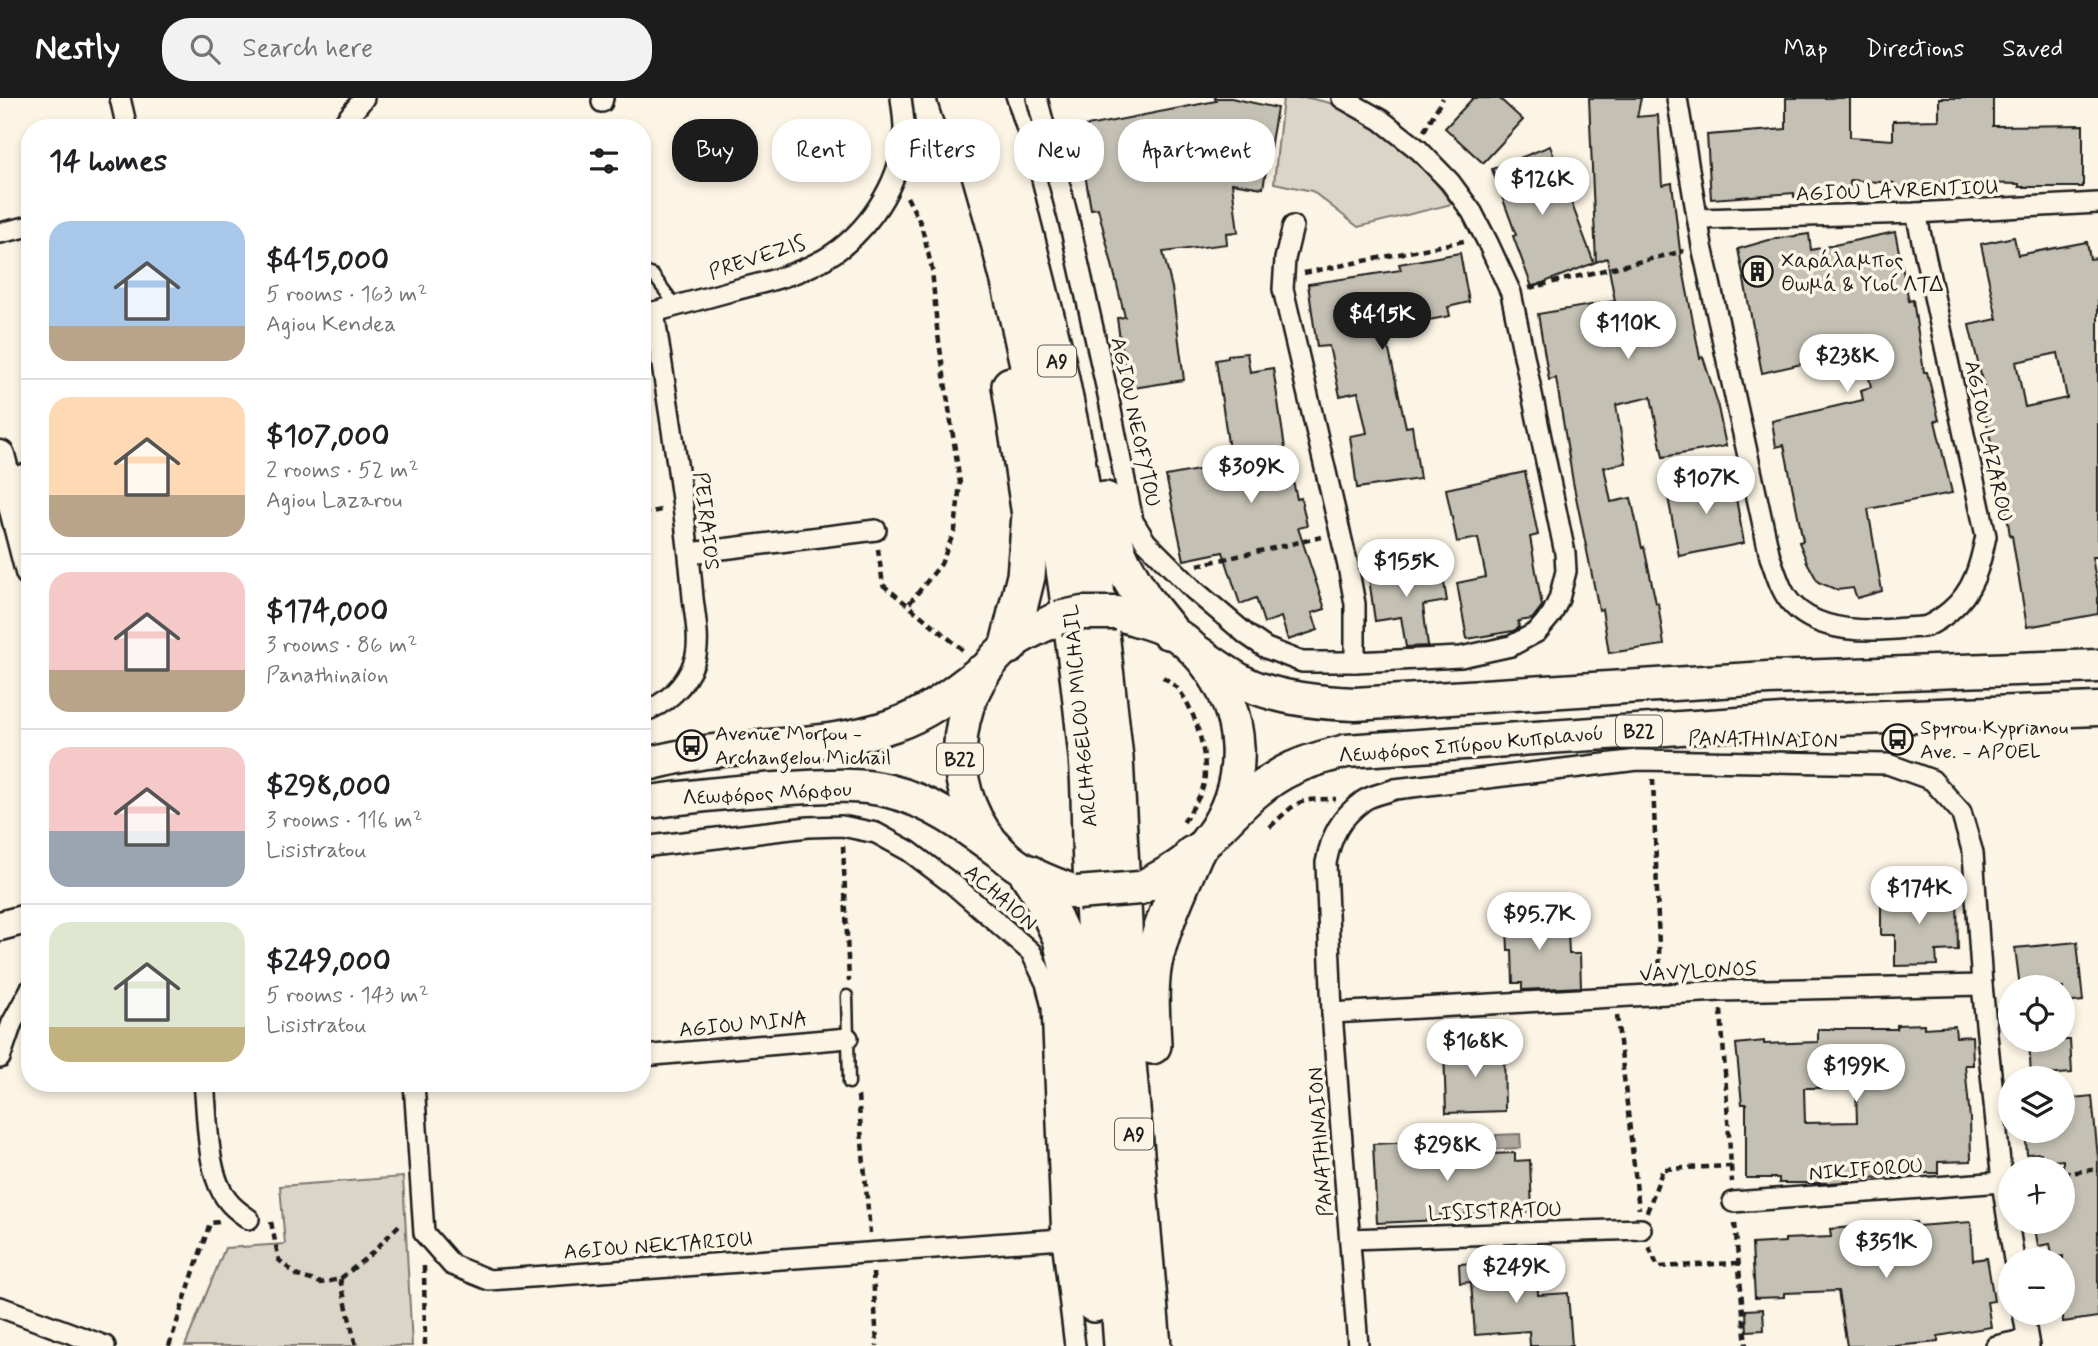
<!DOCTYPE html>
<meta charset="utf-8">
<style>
body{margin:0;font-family:Mynerve,sans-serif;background:#f2f2f2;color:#202124;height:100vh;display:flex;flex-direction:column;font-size:26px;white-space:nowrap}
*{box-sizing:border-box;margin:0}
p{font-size:23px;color:#757577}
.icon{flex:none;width:38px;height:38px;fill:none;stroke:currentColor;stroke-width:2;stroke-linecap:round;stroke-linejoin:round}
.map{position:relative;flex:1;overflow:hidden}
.sheet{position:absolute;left:21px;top:21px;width:630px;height:973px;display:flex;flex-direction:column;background:#fff;border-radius:28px;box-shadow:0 4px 10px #0003}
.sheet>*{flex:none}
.guide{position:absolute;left:672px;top:21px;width:665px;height:63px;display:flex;gap:14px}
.controls{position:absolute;left:1998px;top:877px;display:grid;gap:14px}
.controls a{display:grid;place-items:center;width:77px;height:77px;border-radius:50%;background:#fff;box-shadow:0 4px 10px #0003;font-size:35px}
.price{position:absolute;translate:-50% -60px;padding:0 16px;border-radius:24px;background:#fff;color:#222;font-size:23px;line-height:46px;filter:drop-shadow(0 2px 4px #0008)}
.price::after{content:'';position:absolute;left:50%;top:42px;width:21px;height:16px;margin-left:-10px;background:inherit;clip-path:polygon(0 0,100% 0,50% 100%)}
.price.active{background:#1c1c1c;color:#fff}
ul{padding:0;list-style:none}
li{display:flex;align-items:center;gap:21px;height:175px;padding:0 28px}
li+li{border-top:2px solid #e0e0e0}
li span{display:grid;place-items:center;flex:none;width:196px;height:140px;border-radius:21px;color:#555}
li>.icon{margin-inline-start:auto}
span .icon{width:84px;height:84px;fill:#fffc;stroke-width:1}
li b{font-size:30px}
h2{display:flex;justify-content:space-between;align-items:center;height:84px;padding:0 28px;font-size:30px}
.tag{padding:0 24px;border-radius:28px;background:#fff;box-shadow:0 4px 10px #0003;font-size:24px;line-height:63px}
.tag.active{background:#1c1c1c;color:#fff}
header{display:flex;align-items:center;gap:42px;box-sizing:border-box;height:98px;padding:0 35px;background:#1c1c1c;color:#fff}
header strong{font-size:33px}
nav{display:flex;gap:38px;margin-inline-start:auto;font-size:24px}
.search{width:490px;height:63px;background:#f2f2f2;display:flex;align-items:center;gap:18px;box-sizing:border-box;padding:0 24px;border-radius:28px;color:#757577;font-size:26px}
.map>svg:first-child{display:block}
</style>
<header>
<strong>Nestly</strong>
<div class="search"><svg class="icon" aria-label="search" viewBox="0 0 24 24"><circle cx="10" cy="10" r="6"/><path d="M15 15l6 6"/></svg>Search here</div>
<nav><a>Map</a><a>Directions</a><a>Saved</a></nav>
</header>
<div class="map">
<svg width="2098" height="1248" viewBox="0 0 2098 1248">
<rect width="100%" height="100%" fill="#fcf5e5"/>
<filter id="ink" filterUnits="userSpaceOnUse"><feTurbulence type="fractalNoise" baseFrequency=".0143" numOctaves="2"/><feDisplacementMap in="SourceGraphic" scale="14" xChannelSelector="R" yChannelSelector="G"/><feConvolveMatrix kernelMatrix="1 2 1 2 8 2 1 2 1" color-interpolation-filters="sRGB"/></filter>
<g filter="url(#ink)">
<g fill="#dbd5c8" stroke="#7c7872" stroke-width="2">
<path d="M1283 0H1309L1334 6 1408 49 1452 106 1358 129 1312 93 1274 85Z"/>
<path d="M403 1079 412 1248H185L225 1150 285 1146 280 1088Z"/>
</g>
<path fill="#b0aba1" stroke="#75726c" stroke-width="2" d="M1520 1036 1521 1050 1496 1051V1037Z"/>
<g fill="#c4c0b3" stroke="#1c1c1c" stroke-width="2" fill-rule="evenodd">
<path d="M1215 0H1231L1277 10 1263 90 1232 85 1238 134 1226 135 1227 146 1163 154 1172 190 1184 282 1127 291 1117 220 1125 219 1098 110 1091 111 1077 30 1216 3Z"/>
<path d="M1473 0H1499L1523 22 1483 65 1445 30Z"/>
<path d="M1589 0H1641L1637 19 1658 17 1662 87 1672 85 1681 161 1700 260 1703 259 1716 300 1726 348 1663 359 1651 299 1616 307 1626 365 1604 369 1611 404 1631 400 1642 450 1644 449 1656 505H1658L1664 547 1609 555 1602 511 1599 512 1573 384 1556 280 1549 282 1538 216 1615 203 1607 160 1596 164Z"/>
<path d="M1786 0H1850V39L1893 42V23L1939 22V0H1993V28L2083 27V89H2019V86L1927 84V90L1894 91V85L1850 82V96L1794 99V95L1711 101 1707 37 1786 31Z"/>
<path d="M1550 48 1594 165 1532 189 1513 138 1516 137 1492 71Z"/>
<path d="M1895 134 1909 203 1913 202 1924 274H1927L1939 322 1935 323 1952 395 1868 411 1882 493 1857 500 1853 490 1837 492 1818 484 1807 464 1799 444 1803 443 1784 347 1776 349 1772 323 1863 302 1861 292 1871 289 1863 252 1762 275 1738 151 1769 142 1809 136 1811 152Z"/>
<path d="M2014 139 2018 157 2087 144 2090 161 2098 160V459H2092L2098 494V516L2027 529 2012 438H2010L1999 359 1994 360 1981 295 1985 294 1969 227 1997 221 1981 146ZM2058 255 2067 300 2025 309 2016 264Z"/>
<path d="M1460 155 1469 204 1448 209 1450 218 1387 230 1388 239H1386L1406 329 1412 328 1420 381 1357 390 1350 338 1367 335 1358 294 1340 298 1329 248 1317 249 1308 186 1401 172 1399 166Z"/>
<path d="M1247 255 1250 274 1273 270 1286 357H1287L1297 401 1301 400 1307 428 1298 430 1325 511 1312 515 1318 532 1288 542 1281 519 1264 525 1256 500 1240 506 1223 454 1184 462 1166 378 1231 366 1216 262 1228 260V257Z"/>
<path d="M1525 374 1538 437 1530 439 1542 508 1532 521 1518 523 1519 530 1513 533 1467 541 1457 485 1486 479 1478 440 1457 444 1446 391Z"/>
<path d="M1732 378 1744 445 1679 458 1668 399 1671 398 1669 392Z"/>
<path d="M1409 466 1411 478 1442 473 1447 503 1423 507 1428 548 1406 549 1401 519 1375 523 1368 473Z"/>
<path d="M1881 787H1903V801L1957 800 1958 852 1936 853 1937 867 1895 868V837H1881Z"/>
<path d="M1535 804 1536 835 1568 834 1569 856H1580L1581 889 1522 892V885H1513L1512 852H1508L1506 805Z"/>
<path d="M2077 844 2083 903 2063 905V889H2020L2015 850Z"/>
<path d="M1924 926V930L1955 928 1956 939 1972 938 1973 967H1965L1970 1021 1971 1063 1938 1064V1075H1904V1079L1855 1080V1083L1829 1085H1779V1080H1746V1006H1742L1736 946 1764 943V946L1818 944V931H1897V927ZM1804 990H1856L1857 1024 1805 1025Z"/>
<path d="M2029 942H2070L2072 975 2031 978Z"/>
<path d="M1504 946 1505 1013 1446 1015 1444 949Z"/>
<path d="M2092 998 2098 1060V1219L2063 1224V1158L2053 1160 2050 1146 2038 1148 2034 1124H2063V1062L2041 1064V1055L2027 1056 2025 1032H2063V1001Z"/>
<path d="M1436 1043 1437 1058 1515 1055V1063L1530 1062 1532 1114 1440 1117V1122L1377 1125 1373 1046Z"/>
<path d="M1916 1124 1917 1128 1971 1124 1973 1162 1987 1160 1994 1203 1987 1204 1991 1229 1938 1238V1244L1895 1248H1847L1838 1193 1784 1195V1199L1755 1200 1752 1146 1785 1144V1141L1831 1139 1830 1131Z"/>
<path d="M1508 1163 1509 1178 1537 1176 1538 1197 1568 1195 1572 1248H1530L1529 1233 1475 1237 1471 1184 1460 1185 1459 1166Z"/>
<path d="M1763 1211 1764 1232 1747 1233 1746 1212Z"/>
</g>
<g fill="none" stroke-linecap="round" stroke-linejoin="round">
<defs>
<g id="lane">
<path d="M642 173 653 177 676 208"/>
<path d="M847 898 849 985"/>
</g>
<g id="street">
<path d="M120 0 127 30"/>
<path d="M1037 0 1069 123 1108 297 1133 423 1146 444 1194 492 1247 537 1266 550 1302 564H1355L1461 559 1511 548 1537 534 1552 516 1559 501 1566 473 1565 455 1511 195 1488 145 1472 114 1450 84 1419 52 1381 22 1342 0"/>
<path d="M1677 0 1702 148 1770 459C1776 475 1781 495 1793 507 1820 535 1869 534 1905 530 1912 529 1921 530 1927 528 1934 525 1944 518 1950 513 1974 493 1980 467 1986 438L1916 115"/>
<path d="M602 4 603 0"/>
<path d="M340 30 364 0"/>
<path d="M1698 121 1916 115 2098 105"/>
<path d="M1293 128 1285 161 1283 191 1348 468 1355 506V564"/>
<path d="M0 135 30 128"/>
<path d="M643 217C673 209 702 201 731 193 761 185 790 179 817 165 861 143 894 96 903 48 906 32 903 16 901 0"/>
<path d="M7 381 30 375"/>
<path d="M690 455 876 432"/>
<path d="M642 614C666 607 686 587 694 564 701 546 695 519 693 500 685 404 668 309 654 214"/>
<path d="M642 749 808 729 842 728 876 735 909 753 954 787 1031 854 1046 885 1052 909 1062 1141 1075 1248"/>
<path d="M1332 915 1720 893 1982 887"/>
<path d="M642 958 848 940"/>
<path d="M0 960 12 925 30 892"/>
<path d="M204 985C208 1020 206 1076 228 1103 233 1110 242 1116 249 1121"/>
<path d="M414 985 424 1135 452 1167 489 1182 1062 1141"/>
<path d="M1733 1104 2002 1084"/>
<path d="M1350 1141 1641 1131"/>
<path d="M0 1209 105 1248"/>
<path d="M2023 1214 2029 1248"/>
<path d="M1358 1248 1332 915 1326 765C1331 738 1340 720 1363 703 1371 697 1385 695 1395 691L1638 662 1888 666 1932 682 1961 714 1973 755 1982 887 2002 1084 2014 1162"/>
<path d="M1996 1248 2027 1241"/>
</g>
<g id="secondary">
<path d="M0 357 30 474"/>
<path d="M0 828 30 820"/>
</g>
<g id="primary">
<path d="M1116 515C1133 521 1152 525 1167 532 1181 538 1194 551 1204 563 1246 615 1250 685 1209 740 1191 764 1165 777 1140 790"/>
<path d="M1058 520C1042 529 1020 537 1006 549 947 602 944 700 1002 755 1023 776 1051 784 1077 795"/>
<path d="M1196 553C1212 564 1229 577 1247 586 1277 600 1322 605 1355 606L1768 580 2098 568"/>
<path d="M642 667C666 662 691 655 715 653 775 646 837 647 894 627 927 616 953 595 980 574"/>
<path d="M642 705C692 698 742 693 792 690 824 688 857 685 889 693 931 703 967 730 1001 755"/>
<path d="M1208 741C1234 715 1259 685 1293 670 1310 662 1328 658 1346 653L1783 623 2098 611"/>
</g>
<g id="highway">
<path d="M957 0C1029 214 1065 434 1088 659 1091 694 1090 731 1092 766 1094 815 1098 864 1100 912 1106 1024 1115 1136 1123 1248"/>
<path d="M985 0 1010 79 1056 262 1075 355 1091 454 1114 660 1123 825 1127 965 1152 1248"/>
<path d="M1105 403 1117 454 1122 465 1143 501 1168 532"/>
<path d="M1009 547 1026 478 1031 417 1011 288"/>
<path d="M1029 776 1040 793 1062 840 1069 872 1094 1205"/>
<path d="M1152 947C1151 920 1148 891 1153 865 1161 828 1178 792 1193 757"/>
</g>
</defs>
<use href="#lane" stroke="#1c1c1c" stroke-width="15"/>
<use href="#street" stroke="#1c1c1c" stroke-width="24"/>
<use href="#secondary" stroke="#1c1c1c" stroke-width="33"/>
<use href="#primary" stroke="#1c1c1c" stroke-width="37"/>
<use href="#highway" stroke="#1c1c1c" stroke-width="42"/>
<g stroke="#1c1c1c" stroke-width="4.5" stroke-dasharray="7 5" stroke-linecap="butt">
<path d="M1424 33 1443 0"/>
<path d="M907 99 921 126 932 171 937 230 960 385 955 432 941 466 908 507"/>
<path d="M1304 175 1464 143"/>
<path d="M1529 190 1684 153"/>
<path d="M642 416 665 411"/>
<path d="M878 451 883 487 963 552"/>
<path d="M1198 467 1322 439"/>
<path d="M1163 579C1167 582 1172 585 1176 589 1195 608 1212 666 1202 692 1198 703 1189 715 1183 725"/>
<path d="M1653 681 1660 878"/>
<path d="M1270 729C1298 703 1296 701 1336 701"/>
<path d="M843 748 849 883"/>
<path d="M1721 912 1732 1084"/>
<path d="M1617 918 1639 1111"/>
<path d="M858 998 870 1135"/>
<path d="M2063 1076 2098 1071"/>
<path d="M1647 1114 1663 1071 1731 1068"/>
<path d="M271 1124 279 1162 298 1178 321 1185 340 1181 372 1155 402 1124"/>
<path d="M1735 1125 1746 1248"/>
<path d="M1649 1149 1658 1169 1737 1165"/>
<path d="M424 1168 425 1248"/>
<path d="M873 1175 877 1248"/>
<path d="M340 1181 356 1248"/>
<path d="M169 1248 210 1125 219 1124"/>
</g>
<use href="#lane" stroke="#fcf5e5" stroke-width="10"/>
<use href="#street" stroke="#fcf5e5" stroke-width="19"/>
<use href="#secondary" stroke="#fcf5e5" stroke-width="28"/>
<use href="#primary" stroke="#fcf5e5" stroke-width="32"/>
<use href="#highway" stroke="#fcf5e5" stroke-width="37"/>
<defs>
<g id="primary-bridge">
<path d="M1058 520 1082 515H1116"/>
<path d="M1077 795 1140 790"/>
</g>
</defs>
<use href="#primary-bridge" stroke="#1c1c1c" stroke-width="37" stroke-linecap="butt"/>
<use href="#primary-bridge" stroke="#fcf5e5" stroke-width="32"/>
</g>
</g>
<defs>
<symbol id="building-ring" viewBox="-11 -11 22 22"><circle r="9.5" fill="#fcf5e5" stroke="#1c1c1c" stroke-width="1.5"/><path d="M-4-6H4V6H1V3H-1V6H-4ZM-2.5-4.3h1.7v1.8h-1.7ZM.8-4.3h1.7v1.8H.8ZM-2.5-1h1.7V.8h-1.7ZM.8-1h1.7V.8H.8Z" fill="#1c1c1c"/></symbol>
<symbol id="bus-ring" viewBox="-11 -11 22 22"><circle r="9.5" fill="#fcf5e5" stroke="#1c1c1c" stroke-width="1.5"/><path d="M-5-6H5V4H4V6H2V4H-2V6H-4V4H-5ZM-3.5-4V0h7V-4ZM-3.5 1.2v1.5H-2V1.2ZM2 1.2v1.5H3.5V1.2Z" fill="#1c1c1c"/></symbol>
</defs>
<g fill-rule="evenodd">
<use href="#building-ring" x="1740" y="156" width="35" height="35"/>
<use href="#bus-ring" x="1880" y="624" width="35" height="35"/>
<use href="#bus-ring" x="674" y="630" width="35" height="35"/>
</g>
<g text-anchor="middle" stroke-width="7" stroke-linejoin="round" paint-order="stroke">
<g fill="#fcf5e5" stroke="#5f5d58" stroke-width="2">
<rect x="1038" y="247.5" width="38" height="31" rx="5"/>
<rect x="1616" y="617.5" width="46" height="31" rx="5"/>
<rect x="937" y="645.5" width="46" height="31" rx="5"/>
<rect x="1115" y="1020.5" width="38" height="31" rx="5"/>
</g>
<g font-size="19" font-weight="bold" fill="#1c1c1c">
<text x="1057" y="270">A9</text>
<text x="1639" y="640">B22</text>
<text x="960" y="668">B22</text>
<text x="1134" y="1043">A9</text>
</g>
<g font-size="21" fill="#1c1c1c" stroke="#fcf5e5">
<text transform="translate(1897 92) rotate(-2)" y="7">AGIOU LAVRENTIOU</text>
<text transform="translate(757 159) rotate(-18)" y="7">PREVEZIS</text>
<text transform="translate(1136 324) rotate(78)" y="7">AGIOU NEOFYTOU</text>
<text transform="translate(1989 343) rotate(78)" y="7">AGIOU LAZAROU</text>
<text transform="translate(707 423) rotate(83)" y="7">PEIRAIOS</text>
<text transform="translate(1080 618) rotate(-95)" y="7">ARCHAGELOU MICHAIL</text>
<text transform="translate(1763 641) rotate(1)" y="7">PANATHINAION</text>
<text transform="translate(1471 646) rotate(-5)" y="7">Λεωφόρος Σπύρου Κυπριανού</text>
<text transform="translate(767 695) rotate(-3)" y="7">Λεωφόρος Μόρφου</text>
<text transform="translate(1001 799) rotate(41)" y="7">ACHAION</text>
<text transform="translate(1698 873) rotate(-3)" y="7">VAVYLONOS</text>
<text transform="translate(743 926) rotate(-5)" y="7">AGIOU MINA</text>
<text transform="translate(1320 1044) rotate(-94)" y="7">PANATHINAION</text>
<text transform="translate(1866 1071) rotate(-4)" y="7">NIKIFOROU</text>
<text transform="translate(1495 1113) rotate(-2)" y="7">LISISTRATOU</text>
<text transform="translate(658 1147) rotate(-4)" y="7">AGIOU NEKTARIOU</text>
</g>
<g font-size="21" fill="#1c1c1c" stroke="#fcf5e5" text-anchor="start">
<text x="1781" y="169">Χαράλαμπος<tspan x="1781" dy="24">Θωμά &amp; Υιοί ΛΤΔ</tspan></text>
<text x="1920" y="636">Spyrou Kyprianou<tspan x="1920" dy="24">Ave. - APOEL</tspan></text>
<text x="715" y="642">Avenue Morfou -<tspan x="715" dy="24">Archangelou Michail</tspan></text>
</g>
</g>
</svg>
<div class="controls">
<a><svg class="icon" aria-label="locate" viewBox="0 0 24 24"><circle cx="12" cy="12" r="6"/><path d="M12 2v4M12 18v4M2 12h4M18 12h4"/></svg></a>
<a><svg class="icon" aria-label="layers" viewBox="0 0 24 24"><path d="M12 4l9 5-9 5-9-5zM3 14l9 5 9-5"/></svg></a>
<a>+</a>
<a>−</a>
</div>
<b class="price" style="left:1542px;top:119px">$126K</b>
<b class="price active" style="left:1382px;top:254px">$415K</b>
<b class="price" style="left:1628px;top:263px">$110K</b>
<b class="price" style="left:1847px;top:296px">$238K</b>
<b class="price" style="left:1251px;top:407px">$309K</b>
<b class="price" style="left:1706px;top:418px">$107K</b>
<b class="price" style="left:1406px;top:501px">$155K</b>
<b class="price" style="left:1919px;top:828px">$174K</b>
<b class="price" style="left:1539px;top:854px">$95.7K</b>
<b class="price" style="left:1475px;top:981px">$168K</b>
<b class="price" style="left:1856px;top:1006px">$199K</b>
<b class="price" style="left:1447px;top:1085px">$298K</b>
<b class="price" style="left:1886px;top:1182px">$351K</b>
<b class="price" style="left:1516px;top:1207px">$249K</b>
<div class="guide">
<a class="tag active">Buy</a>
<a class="tag">Rent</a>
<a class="tag">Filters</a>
<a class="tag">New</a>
<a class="tag">Apartment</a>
</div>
<section class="sheet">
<h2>14 homes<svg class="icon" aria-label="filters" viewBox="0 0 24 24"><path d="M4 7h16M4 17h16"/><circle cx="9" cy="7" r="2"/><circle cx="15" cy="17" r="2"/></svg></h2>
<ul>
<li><span style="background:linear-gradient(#a9c7e8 75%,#b9a48a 0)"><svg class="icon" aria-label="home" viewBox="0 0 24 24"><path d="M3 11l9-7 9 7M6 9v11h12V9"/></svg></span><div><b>$415,000</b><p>5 rooms · 163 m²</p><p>Agiou Kendea</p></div></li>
<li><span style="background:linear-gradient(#ffd9b3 70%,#b9a48a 0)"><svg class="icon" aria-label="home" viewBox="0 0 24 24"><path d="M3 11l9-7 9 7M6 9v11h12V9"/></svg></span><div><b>$107,000</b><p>2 rooms · 52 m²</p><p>Agiou Lazarou</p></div></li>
<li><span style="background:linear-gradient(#f6c9c9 70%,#b9a48a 0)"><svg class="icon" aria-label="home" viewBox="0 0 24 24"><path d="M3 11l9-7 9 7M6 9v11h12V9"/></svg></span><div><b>$174,000</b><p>3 rooms · 86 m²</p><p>Panathinaion</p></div></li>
<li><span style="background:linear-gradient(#f6c9c9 60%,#9aa5b1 0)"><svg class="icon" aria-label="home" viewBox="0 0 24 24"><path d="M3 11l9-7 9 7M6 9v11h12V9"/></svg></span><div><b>$298,000</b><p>3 rooms · 116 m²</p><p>Lisistratou</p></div></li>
<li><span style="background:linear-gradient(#dfe7d0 75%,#c2b280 0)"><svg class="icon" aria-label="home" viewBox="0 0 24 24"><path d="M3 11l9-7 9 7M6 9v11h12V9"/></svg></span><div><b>$249,000</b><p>5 rooms · 143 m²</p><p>Lisistratou</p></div></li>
</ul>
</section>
</div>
